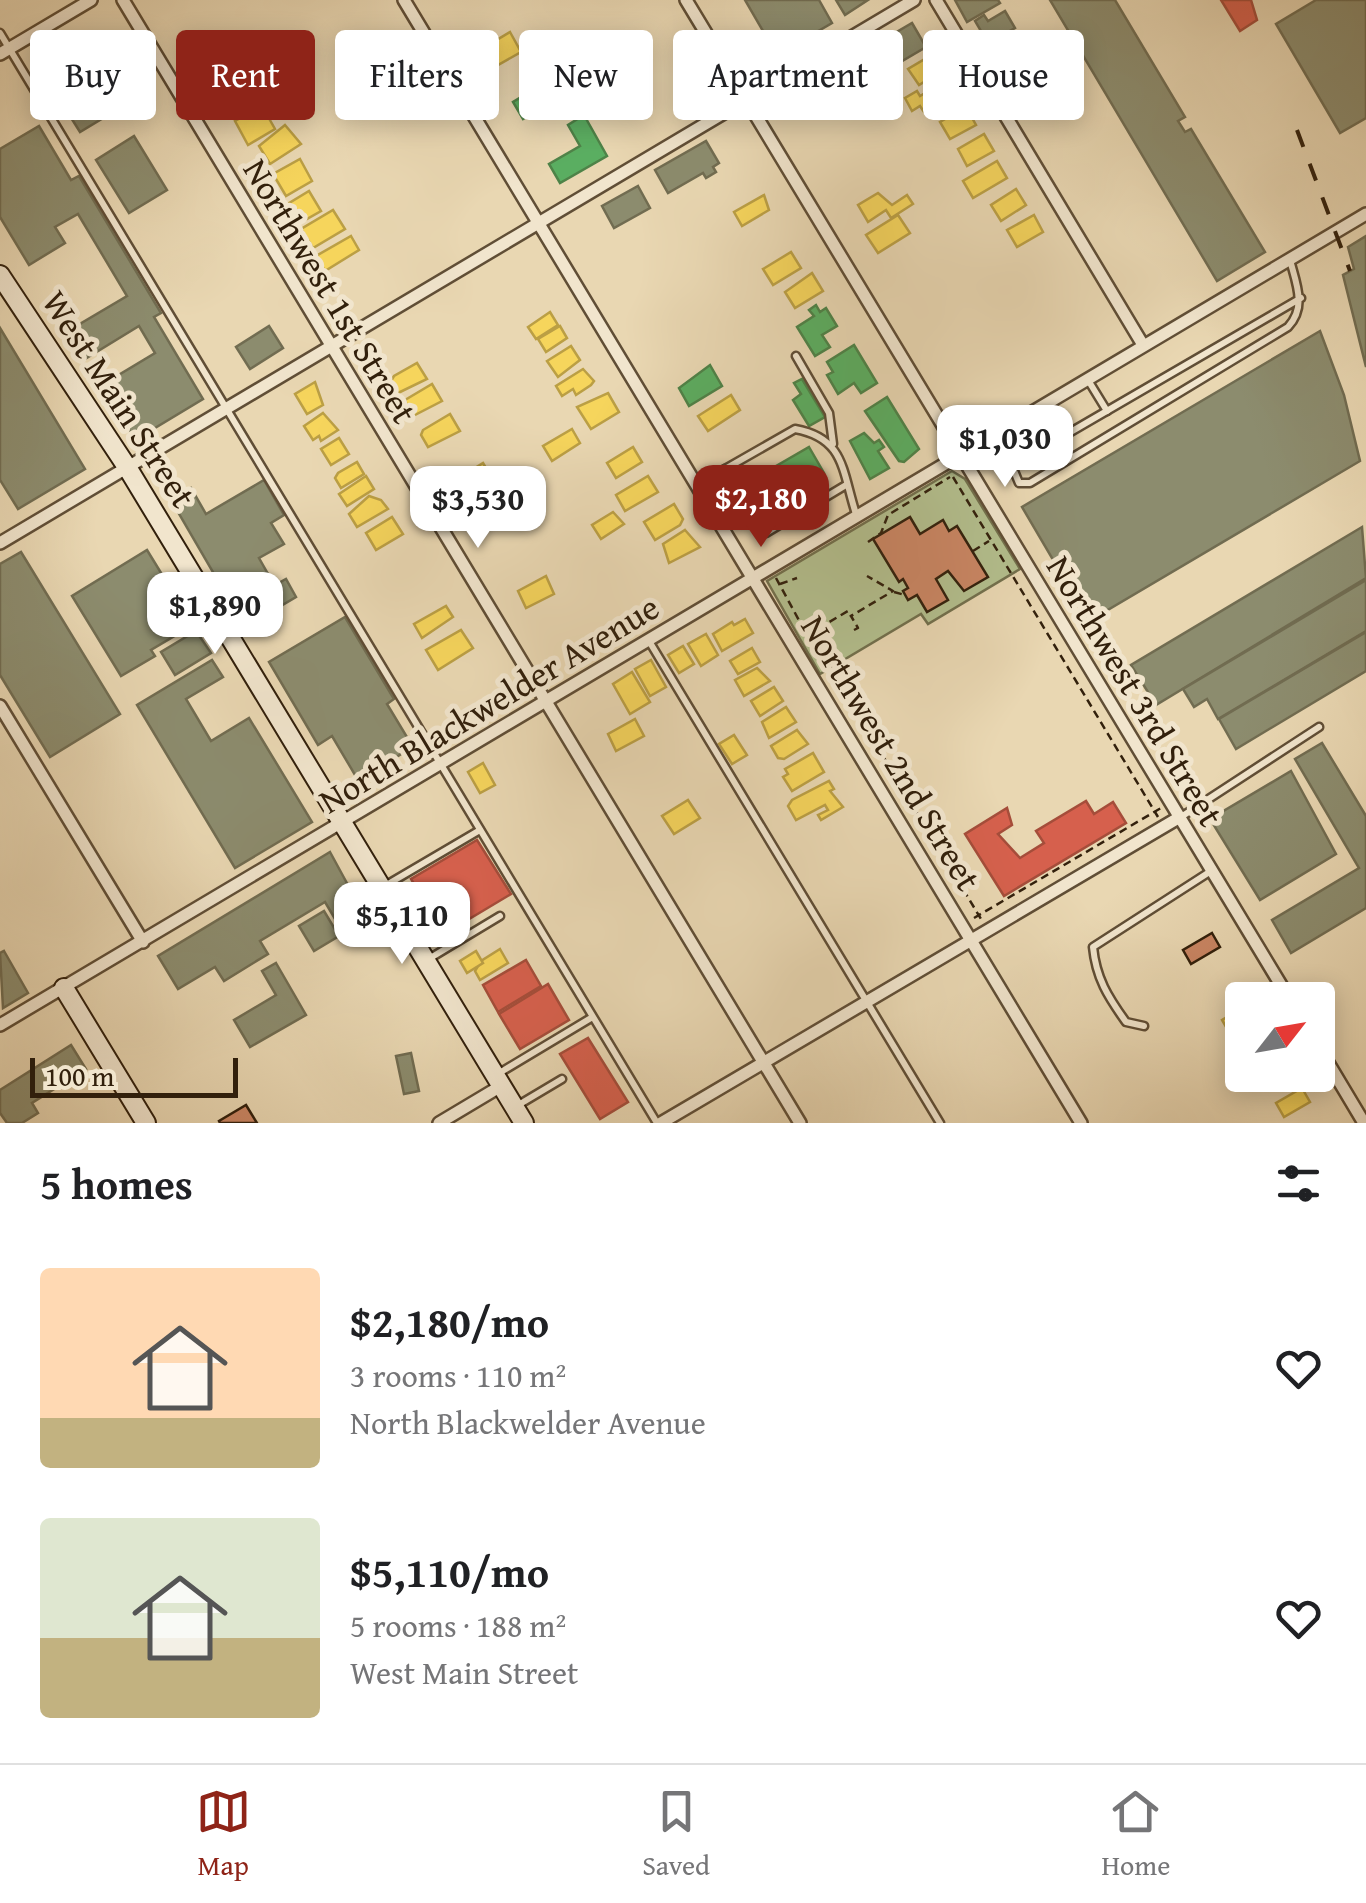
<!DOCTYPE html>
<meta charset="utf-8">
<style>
body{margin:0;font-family:"Gentium Book Plus",serif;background:#f6f6f6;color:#202124;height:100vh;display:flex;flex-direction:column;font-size:38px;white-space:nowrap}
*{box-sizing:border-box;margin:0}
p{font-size:32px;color:#757577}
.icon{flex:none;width:55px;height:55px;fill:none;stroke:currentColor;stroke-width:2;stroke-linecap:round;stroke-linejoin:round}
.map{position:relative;height:1123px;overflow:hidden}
.panel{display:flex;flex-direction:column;background:#fff;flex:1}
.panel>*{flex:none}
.top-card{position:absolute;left:30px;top:30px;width:1308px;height:90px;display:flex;gap:20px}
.needle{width:65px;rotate:59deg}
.controls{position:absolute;left:1225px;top:982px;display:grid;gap:20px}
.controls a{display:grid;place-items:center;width:110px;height:110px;border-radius:10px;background:#fff;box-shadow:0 5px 25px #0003;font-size:50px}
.scale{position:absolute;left:30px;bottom:25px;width:208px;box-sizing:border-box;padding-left:10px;border:5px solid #32200c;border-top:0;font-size:28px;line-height:35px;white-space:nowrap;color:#32200c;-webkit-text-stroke:8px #f1e5cd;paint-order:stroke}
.price{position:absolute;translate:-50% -85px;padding:0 22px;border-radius:20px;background:#fff;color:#222;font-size:32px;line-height:65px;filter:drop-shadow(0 2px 5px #0008)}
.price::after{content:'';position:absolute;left:50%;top:60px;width:30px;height:22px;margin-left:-15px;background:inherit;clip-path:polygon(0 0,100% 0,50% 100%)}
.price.current{background:#8f2418;color:#fff}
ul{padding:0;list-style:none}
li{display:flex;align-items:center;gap:30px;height:250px;padding:0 40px}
li span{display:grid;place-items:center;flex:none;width:280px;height:200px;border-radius:10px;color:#555}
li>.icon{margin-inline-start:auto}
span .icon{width:120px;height:120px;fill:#fffc;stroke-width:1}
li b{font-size:42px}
h2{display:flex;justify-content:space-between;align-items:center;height:120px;padding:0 40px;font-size:42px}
.chip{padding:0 35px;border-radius:10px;background:#fff;box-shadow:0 5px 25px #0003;font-size:35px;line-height:90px}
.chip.current{background:#8f2418;color:#fff}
.tabs{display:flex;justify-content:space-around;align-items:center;height:140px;border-top:2px solid #e0e0e0;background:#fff;font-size:28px;color:#757577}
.tabs a{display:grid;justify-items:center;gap:5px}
.tabs .current{color:#8f2418}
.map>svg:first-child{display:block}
</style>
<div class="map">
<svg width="1366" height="1123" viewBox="0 0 1366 1123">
<rect width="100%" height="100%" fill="#e9d7b2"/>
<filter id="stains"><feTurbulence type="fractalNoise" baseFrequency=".002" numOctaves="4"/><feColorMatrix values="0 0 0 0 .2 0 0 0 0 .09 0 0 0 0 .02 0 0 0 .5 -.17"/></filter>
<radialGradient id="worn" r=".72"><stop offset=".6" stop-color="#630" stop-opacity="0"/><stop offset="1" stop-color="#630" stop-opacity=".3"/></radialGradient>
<path fill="#b3bf8e" stroke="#72704d" stroke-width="2.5" d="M952 471 965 479 1020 569 928 624 921 614 820 674 767 581Z"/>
<g fill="#f6d55c" stroke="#bb9f44" stroke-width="2.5">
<path d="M510 32 521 52 491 69 480 50Z"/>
<path d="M1019 37 1033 50 1004 69 994 54Z"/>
<path d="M935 53 945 69 919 85 908 69Z"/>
<path d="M1041 62 1046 80 1021 96 1011 81Z"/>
<path d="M949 79 961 99 938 113 934 106 924 112 920 106 912 111 905 98 917 91 920 96Z"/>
<path d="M262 106 275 129 248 145 235 121Z"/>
<path d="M966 107 976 125 950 139 940 122Z"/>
<path d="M285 125 301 144 270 164 259 146Z"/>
<path d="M984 134 994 151 967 166 958 149Z"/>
<path d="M300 159 312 181 286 196 273 174Z"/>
<path d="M997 161 1007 178 973 198 963 181Z"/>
<path d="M1016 189 1026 205 1001 221 991 205Z"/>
<path d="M309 191 321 211 298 224 286 205Z"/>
<path d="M878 193 892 205 907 195 913 204 891 218 886 210 868 222 858 205Z"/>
<path d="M764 195 769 210 742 226 734 212Z"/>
<path d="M333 210 345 229 313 248 301 229Z"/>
<path d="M898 215 910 233 878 253 866 235Z"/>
<path d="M1034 215 1043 232 1017 247 1007 230Z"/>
<path d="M351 236 359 250 325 271 316 256Z"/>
<path d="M791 252 801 268 773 285 763 269Z"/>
<path d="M812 273 823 291 795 308 785 292Z"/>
<path d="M550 312 558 325 536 339 528 327Z"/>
<path d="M560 326 567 338 546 352 538 339Z"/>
<path d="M571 346 580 360 558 377 547 361Z"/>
<path d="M417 363 427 379 398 393 391 381 394 376Z"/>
<path d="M583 369 594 381 591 385 576 395 573 389 562 396 556 386Z"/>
<path d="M315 382 323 405 307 414 295 394Z"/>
<path d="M432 384 442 401 411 417 405 400Z"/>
<path d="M608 393 619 412 591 429 577 407Z"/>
<path d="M731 395 740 410 708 431 698 416Z"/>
<path d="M323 413 338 430 321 441 319 436 313 440 304 426Z"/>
<path d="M450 414 460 431 428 447 421 435 423 430Z"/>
<path d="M572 429 580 443 552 461 543 446Z"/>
<path d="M339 438 349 454 331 465 321 449Z"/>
<path d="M633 447 642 462 616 478 607 463Z"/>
<path d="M357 462 364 474 341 488 335 478 338 473Z"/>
<path d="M483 463 492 478 460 498 451 483Z"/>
<path d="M366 476 374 489 347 506 339 494Z"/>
<path d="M648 476 658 492 625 511 616 495Z"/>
<path d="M495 482 505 499 471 519 461 502Z"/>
<path d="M369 496 381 500 388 509 357 527 349 514Z"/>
<path d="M674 504 683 519 680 525 655 540 644 522Z"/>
<path d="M613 512 624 524 601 539 592 525Z"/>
<path d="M392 517 403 534 376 550 366 533Z"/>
<path d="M685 530 700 547 669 563 663 544Z"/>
<path d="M546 576 554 594 526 608 518 591Z"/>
<path d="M446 606 453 617 422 638 414 624Z"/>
<path d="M745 619 753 633 722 651 713 634 732 622 734 625Z"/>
<path d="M461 630 473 648 438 670 426 650Z"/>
<path d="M706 634 718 655 701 666 688 644Z"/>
<path d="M683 646 694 664 679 673 668 655Z"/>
<path d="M752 648 760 662 738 674 730 661Z"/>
<path d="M651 660 666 687 650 696 635 669Z"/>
<path d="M757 668 770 681 744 696 735 680Z"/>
<path d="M632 672 650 702 630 714 613 684Z"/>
<path d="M774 687 783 701 760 716 751 701Z"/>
<path d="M786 707 796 722 769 738 762 722Z"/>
<path d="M635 719 644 736 616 751 608 734Z"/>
<path d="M797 730 808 744 784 759 778 758 771 746Z"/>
<path d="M734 735 747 755 732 764 719 744Z"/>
<path d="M813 753 824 772 792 791 783 777 788 774 785 769Z"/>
<path d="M483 763 495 785 480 793 468 772Z"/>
<path d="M829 781 834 789 830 791 843 807 821 820 818 815 828 810 825 805 796 820 788 806 792 800Z"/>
<path d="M688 800 700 818 674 834 662 816Z"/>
<path d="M500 949 508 963 480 980 475 971 481 961Z"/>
<path d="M476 951 483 963 467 973 460 961Z"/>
<path d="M1242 1008V1033L1233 1039 1222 1020Z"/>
<path d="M1266 1075H1291L1273 1086Z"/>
<path d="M1302 1088 1310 1102 1284 1117 1276 1103Z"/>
</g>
<g fill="#d6604d" stroke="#a54d3a" stroke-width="2.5">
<path d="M1221 0H1251L1257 20 1240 31Z"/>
<path d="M1086 801 1094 814 1113 802 1126 823 1004 896 965 834 1007 808 1012 825 998 834 1020 858 1044 843 1036 831Z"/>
<path d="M477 840 511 894 444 934 411 879Z"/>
<path d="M526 960 541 986 498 1012 483 985Z"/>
<path d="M548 984 569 1020 520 1049 499 1014Z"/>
<path d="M588 1038 628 1102 600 1119 560 1054Z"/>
</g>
<g fill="#5aae61" stroke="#4e8348" stroke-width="2.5">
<path d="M541 85 551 102 523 119 513 102Z"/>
<path d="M584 115 607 156 560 183 549 164 580 146 568 125Z"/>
<path d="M816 305 820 312 826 308 837 326 822 335 830 347 815 356 797 327 814 316 809 310Z"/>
<path d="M854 345 877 383 861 393 854 383 838 394 827 375 833 372 827 362Z"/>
<path d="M710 365 722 386 689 406 679 388Z"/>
<path d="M802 379 825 417 809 426 793 400 801 394 794 383Z"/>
<path d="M887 397 919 449 904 462 899 461 865 411Z"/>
<path d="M864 433 874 443 879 440 884 447 878 451 889 468 870 479 850 441Z"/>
<path d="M809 447 824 473 760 509 745 484Z"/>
</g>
<g fill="#8c8c6e" stroke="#716c51" stroke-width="2.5">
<path d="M745 0H819L832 23 777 55Z"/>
<path d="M836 0H868L845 15Z"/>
<path d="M955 0H998L1000 3 967 22Z"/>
<path d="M1050 0H1115L1185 117 1178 121 1185 132 1191 129 1265 252 1217 281Z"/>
<path d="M1316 0H1366V118L1340 133 1276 24Z"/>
<path d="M1005 11 1015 28 988 43 975 21 984 15 988 21Z"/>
<path d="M912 23 926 47 892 67 878 43Z"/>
<path d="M75 38 118 109 80 132 36 62Z"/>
<path d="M39 126 71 180 79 176 161 313 154 317 203 399 135 440 102 385 155 353 139 326 85 359 68 331 127 296 78 214 55 227 65 243 29 265 0 217V149Z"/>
<path d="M134 136 167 190 129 213 96 160Z"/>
<path d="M706 141 719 163 713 167 716 172 706 178 703 173 668 193 655 170Z"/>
<path d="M638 186 650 208 614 228 602 206Z"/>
<path d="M1366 236V367L1343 275 1354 269 1348 247Z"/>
<path d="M269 326 283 348 250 369 236 347Z"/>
<path d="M0 328 85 469 18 509 0 480Z"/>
<path d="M1320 331 1344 395 1360 461 1089 621 1022 507Z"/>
<path d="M264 480 284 515 271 523 284 544 259 558 272 581 261 587 264 591 286 579 296 597 252 623 242 606 235 610 171 500 191 488 206 514Z"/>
<path d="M1362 527 1366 578 1156 705 1131 665Z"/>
<path d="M147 550 193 625 151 650 155 656 121 676 72 596Z"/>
<path d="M21 552 120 714 50 757 0 675V564Z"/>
<path d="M1366 580V631L1218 719 1207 699 1194 707 1183 689Z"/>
<path d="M345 617 394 699 387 704 413 747 358 780 332 736 318 745 269 662Z"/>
<path d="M196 631 211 653 175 675 161 652Z"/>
<path d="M1366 632V671L1236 749 1219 719Z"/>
<path d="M212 660 223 677 186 699 211 741 249 718 312 822 235 868 137 705Z"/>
<path d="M1322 743 1366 816V908L1291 953 1272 920 1359 868 1295 759Z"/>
<path d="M1291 771 1336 854 1260 900 1210 819Z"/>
<path d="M330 852 367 920 344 934 325 902 260 941 268 954 224 981 215 967 178 989 158 956Z"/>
<path d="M324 911 339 936 314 951 299 926Z"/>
<path d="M4 951 28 993 3 1008 0 953Z"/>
<path d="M276 963 306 1015 250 1047 234 1020 276 995 262 971Z"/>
<path d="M71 1045 86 1069 32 1103 38 1113 22 1123H7L0 1113V1090Z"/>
<path d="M411 1053 419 1091 404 1094 396 1056Z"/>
</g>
<g fill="#ca8664" stroke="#32200c" stroke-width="2.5">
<path d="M910 517 920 534 943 520 949 531 957 526 988 577 964 591 948 571 936 579 948 600 927 612 917 595 908 600 903 591 908 588 903 579 899 582 873 539Z"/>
<path d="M1212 933 1220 947 1191 964 1183 950Z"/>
<path d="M246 1105 257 1123H220L219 1121Z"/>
</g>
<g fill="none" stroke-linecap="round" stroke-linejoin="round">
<defs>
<g id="lane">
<path d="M0 33 657 1123"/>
<path d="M1290 260C1296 283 1307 307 1288 327L1030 483H1019L1012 466 1301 298"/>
<path d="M796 356 829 413 833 444"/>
<path d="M1088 380 1107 411"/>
<path d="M725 469 766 533 846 485"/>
<path d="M697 485 795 429C845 438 842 471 856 514"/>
<path d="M649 641 940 1123"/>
<path d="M1181 817 1319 727"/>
<path d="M383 887 480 830"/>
<path d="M427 960 500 916"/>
<path d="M1144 1026 1126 1022C1108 997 1096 978 1093 947L1211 871"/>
<path d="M496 1075 591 1018"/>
<path d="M515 1107 562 1079"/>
</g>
<g id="street">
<path d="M123 0 800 1123"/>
<path d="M404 0 1081 1123"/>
<path d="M686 0 1290 1000"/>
<path d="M936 0 1143 345"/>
<path d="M0 54 91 0"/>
<path d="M0 543 914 0"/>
<path d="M0 706 143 942"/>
<path d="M0 1025 1366 214"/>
<path d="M1318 1046 1364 1123"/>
<path d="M439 1123 501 1086"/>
<path d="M661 1123 1180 817"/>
</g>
<g id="secondary">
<path d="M0 275 127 467 524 1123"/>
<path d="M64 988 146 1123"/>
</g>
</defs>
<use href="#lane" stroke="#604e36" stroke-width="11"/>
<use href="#street" stroke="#604e36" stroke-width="16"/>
<use href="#secondary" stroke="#32200c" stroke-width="22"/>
<g stroke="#32200c" stroke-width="2.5" stroke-dasharray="8 5" stroke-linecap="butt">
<path d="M953 477 1158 817"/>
<path d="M868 542 881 533 888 515 950 477"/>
<path d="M973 551 989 541"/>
<path d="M776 578 807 635 848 611 851 616"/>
<path d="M780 584 797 578"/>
<path d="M894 592 905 595"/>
<path d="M816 630 830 668 981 919"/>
<path d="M854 630 858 628 851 616 893 591 867 576"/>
<path d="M974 918 1161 808"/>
</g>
<use href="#lane" stroke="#f1e5cd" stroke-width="6"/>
<use href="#street" stroke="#f1e5cd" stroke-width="11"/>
<use href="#secondary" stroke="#f1e5cd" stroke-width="18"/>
<path stroke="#32200c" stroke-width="4" stroke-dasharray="18 18" stroke-linecap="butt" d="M1297 130 1350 271"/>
</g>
<g text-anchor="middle" stroke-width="10" stroke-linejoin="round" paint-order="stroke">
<g font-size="35" fill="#32200c" stroke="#f1e5cd">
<text transform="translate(330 291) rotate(59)" y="12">Northwest 1st Street</text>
<text transform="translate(119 399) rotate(57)" y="12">West Main Street</text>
<text transform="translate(1135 691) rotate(59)" y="12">Northwest 3rd Street</text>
<text transform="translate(489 704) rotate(-31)" y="12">North Blackwelder Avenue</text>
<text transform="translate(891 753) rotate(59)" y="12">Northwest 2nd Street</text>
</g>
</g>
<rect width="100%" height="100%" filter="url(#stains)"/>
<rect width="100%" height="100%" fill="url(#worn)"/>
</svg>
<div class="controls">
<a><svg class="needle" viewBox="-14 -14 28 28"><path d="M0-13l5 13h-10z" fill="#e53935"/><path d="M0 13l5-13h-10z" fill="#757577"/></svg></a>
</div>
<div class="scale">100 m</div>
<b class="price" style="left:1005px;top:490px">$1,030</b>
<b class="price current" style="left:761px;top:550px">$2,180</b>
<b class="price" style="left:478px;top:551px">$3,530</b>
<b class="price" style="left:215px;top:657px">$1,890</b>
<b class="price" style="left:402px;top:967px">$5,110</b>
<div class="top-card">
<a class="chip">Buy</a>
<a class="chip current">Rent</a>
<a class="chip">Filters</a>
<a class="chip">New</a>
<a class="chip">Apartment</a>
<a class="chip">House</a>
</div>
</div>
<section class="panel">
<h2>5 homes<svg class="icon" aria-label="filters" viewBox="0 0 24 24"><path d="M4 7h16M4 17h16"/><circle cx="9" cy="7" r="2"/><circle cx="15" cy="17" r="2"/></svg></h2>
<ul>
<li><span style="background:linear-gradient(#ffd9b3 75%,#c2b280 0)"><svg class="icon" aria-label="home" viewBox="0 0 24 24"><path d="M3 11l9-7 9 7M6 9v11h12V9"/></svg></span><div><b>$2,180/mo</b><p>3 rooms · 110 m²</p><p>North Blackwelder Avenue</p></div><svg class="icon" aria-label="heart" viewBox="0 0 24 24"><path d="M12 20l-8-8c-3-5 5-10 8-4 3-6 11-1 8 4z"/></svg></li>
<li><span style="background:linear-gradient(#dfe7d0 60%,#c2b280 0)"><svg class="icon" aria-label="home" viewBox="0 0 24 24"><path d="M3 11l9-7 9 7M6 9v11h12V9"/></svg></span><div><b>$5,110/mo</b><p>5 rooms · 188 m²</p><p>West Main Street</p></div><svg class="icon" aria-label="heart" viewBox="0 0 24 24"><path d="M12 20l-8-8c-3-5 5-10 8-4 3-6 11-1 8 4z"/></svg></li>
</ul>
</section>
<nav class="tabs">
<a class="current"><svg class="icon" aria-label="map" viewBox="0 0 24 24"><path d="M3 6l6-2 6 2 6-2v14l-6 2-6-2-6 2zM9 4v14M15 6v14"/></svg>Map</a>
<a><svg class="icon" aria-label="saved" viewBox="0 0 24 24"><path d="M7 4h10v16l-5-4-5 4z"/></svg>Saved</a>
<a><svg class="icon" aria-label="home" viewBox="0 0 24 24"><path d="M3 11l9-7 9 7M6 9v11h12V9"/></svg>Home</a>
</nav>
